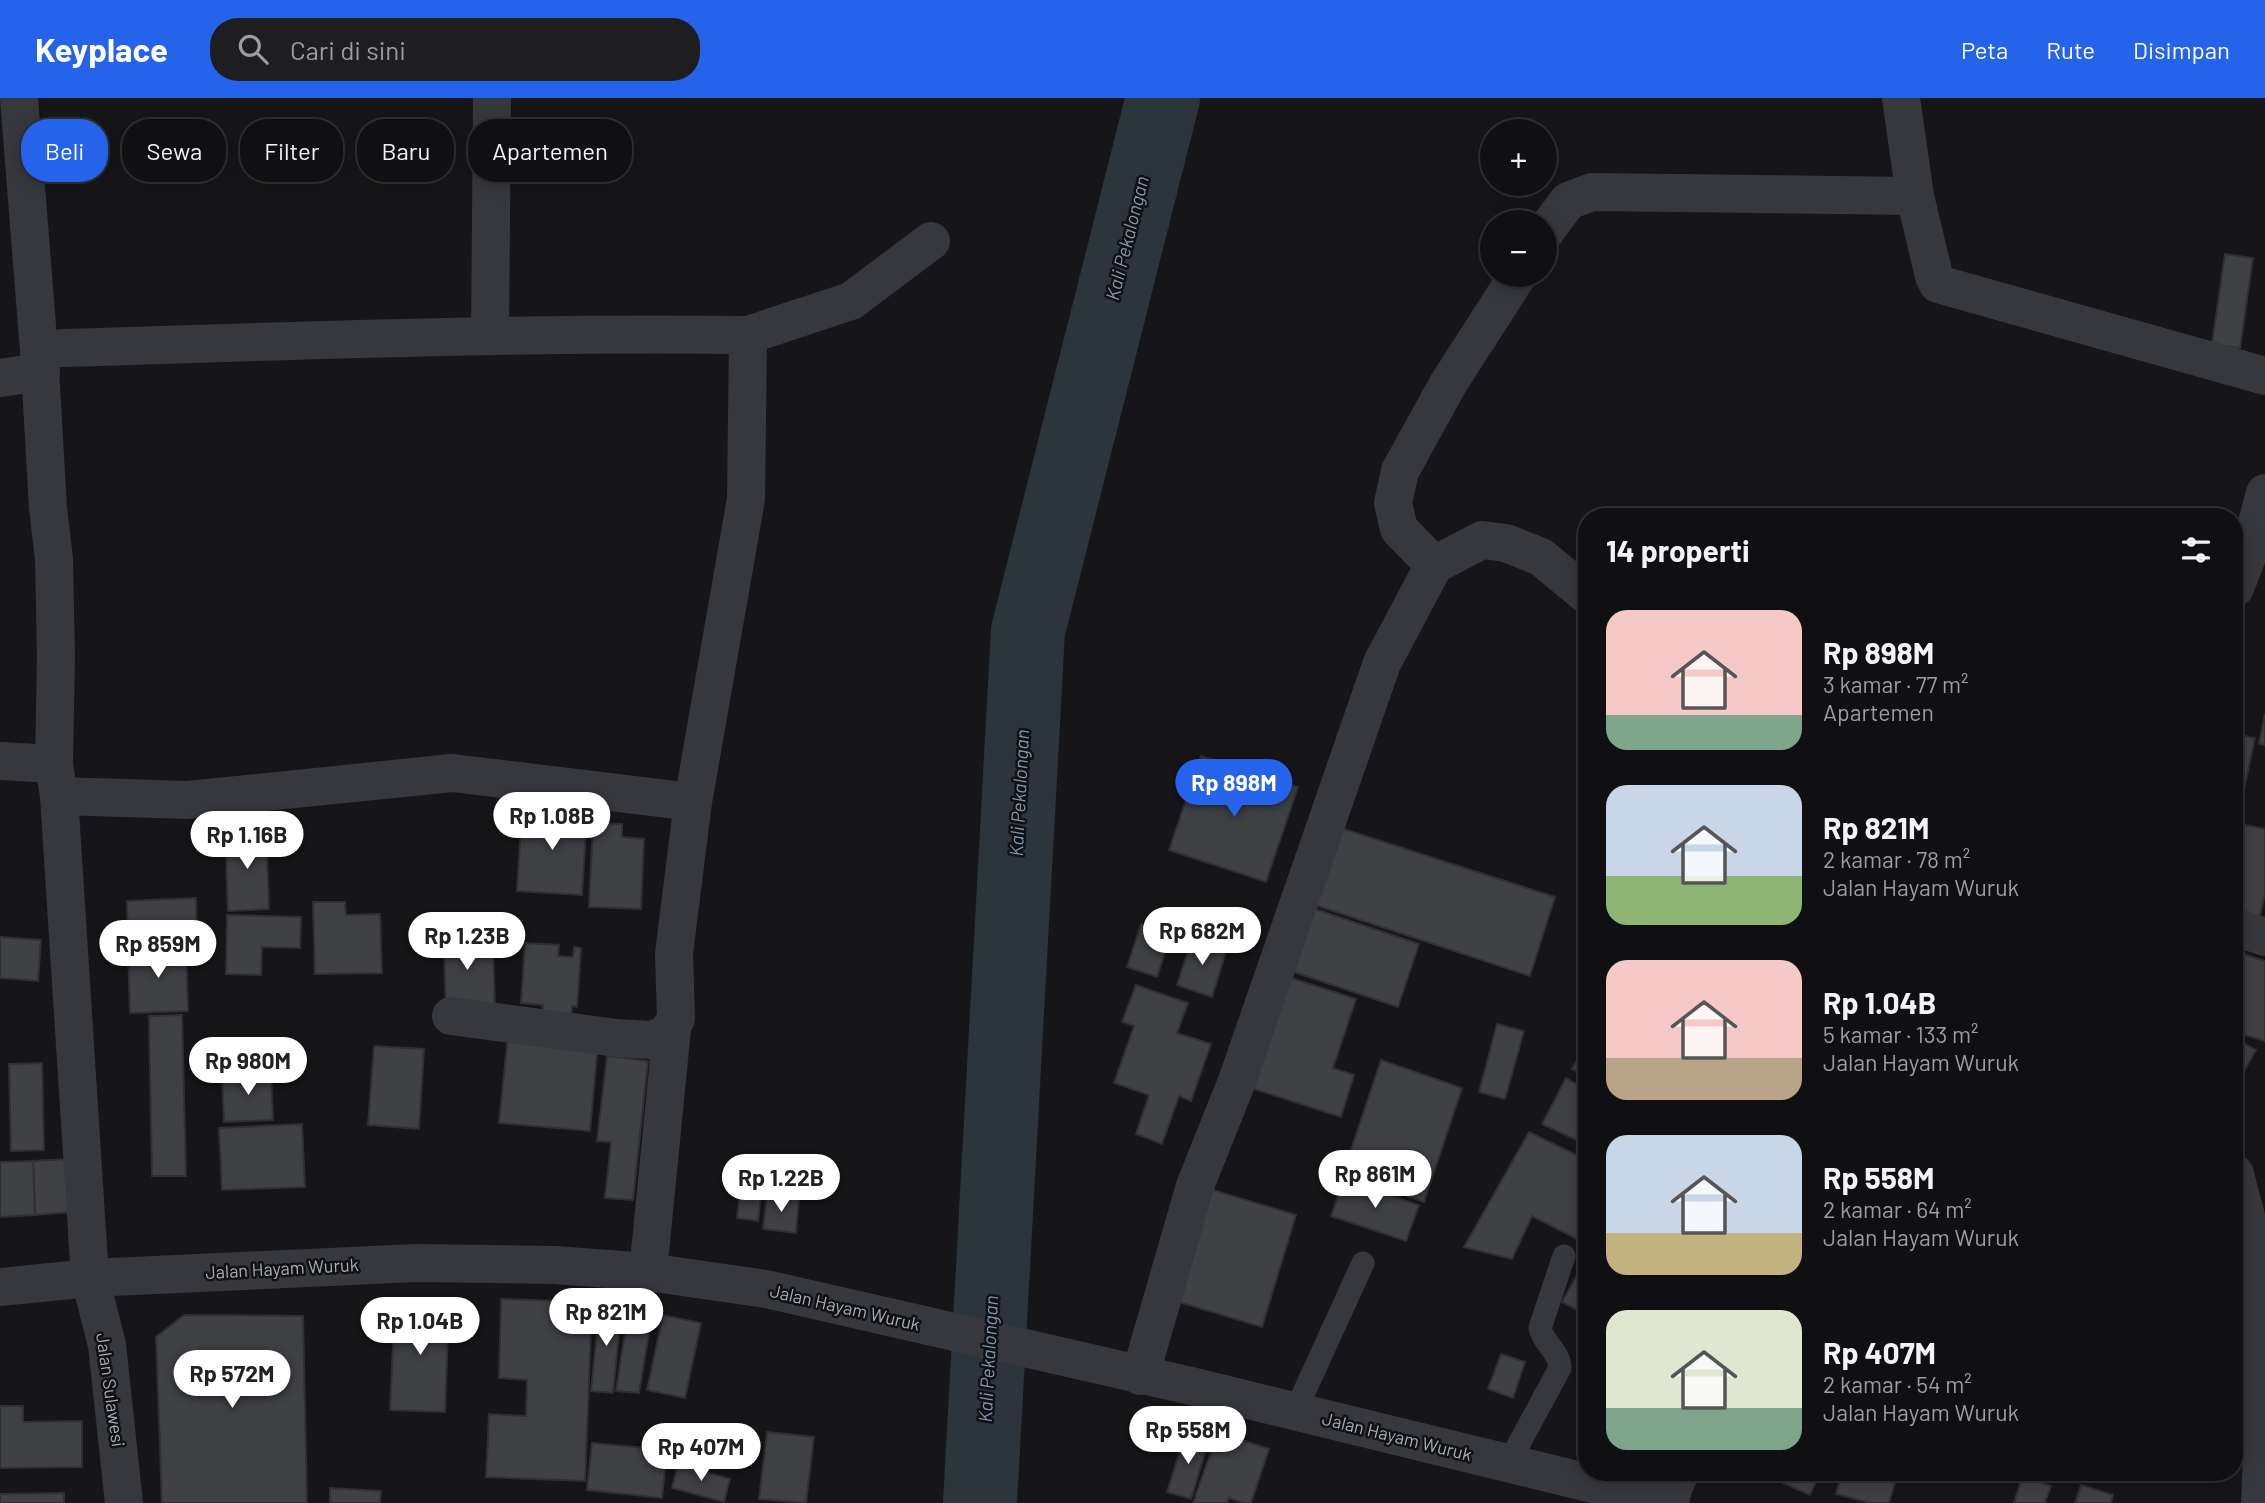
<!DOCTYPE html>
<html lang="id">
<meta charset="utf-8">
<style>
body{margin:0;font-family:Barlow,sans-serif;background:#1e1e20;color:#f1f3f6;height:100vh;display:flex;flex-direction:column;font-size:26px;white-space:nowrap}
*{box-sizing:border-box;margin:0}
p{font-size:23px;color:#9c9d9f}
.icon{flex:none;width:38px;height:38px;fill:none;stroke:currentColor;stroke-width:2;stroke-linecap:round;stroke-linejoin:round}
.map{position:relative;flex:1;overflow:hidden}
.panel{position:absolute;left:1578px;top:410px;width:665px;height:973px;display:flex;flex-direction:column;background:#101012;border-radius:28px;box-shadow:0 4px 18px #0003,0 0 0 2px #303032}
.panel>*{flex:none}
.guide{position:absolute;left:21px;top:21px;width:665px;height:63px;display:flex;gap:14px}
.buttons{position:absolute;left:1480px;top:21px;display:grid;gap:14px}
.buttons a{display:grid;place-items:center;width:77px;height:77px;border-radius:50%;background:#101012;box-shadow:0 4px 18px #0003,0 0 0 2px #303032;font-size:35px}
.price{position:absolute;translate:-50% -60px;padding:0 16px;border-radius:24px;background:#fff;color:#222;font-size:23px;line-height:46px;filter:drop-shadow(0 2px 4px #0008)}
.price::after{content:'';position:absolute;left:50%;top:42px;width:21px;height:16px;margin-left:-10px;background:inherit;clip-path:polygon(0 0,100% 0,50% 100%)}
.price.on{background:#2563eb;color:#fff}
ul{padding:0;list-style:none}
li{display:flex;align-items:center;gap:21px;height:175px;padding:0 28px}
li span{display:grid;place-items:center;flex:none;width:196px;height:140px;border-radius:21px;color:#555}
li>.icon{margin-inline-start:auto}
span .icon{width:84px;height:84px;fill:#fffc;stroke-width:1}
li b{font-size:30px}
h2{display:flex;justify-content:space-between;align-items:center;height:84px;padding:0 28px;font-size:30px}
.chip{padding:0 24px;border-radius:28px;background:#101012;box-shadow:0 4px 18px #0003,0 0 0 2px #303032;font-size:24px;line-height:63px}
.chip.on{background:#2563eb;color:#fff}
header{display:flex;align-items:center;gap:42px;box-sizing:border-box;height:98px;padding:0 35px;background:#2563eb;color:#fff}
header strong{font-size:33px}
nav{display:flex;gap:38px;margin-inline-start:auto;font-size:24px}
.search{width:490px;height:63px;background:#1e1e20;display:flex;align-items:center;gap:18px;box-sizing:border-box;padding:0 24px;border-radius:28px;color:#9c9d9f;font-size:26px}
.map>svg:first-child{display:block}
</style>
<header>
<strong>Keyplace</strong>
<div class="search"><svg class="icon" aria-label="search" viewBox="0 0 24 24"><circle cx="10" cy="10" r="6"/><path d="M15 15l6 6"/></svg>Cari di sini</div>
<nav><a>Peta</a><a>Rute</a><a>Disimpan</a></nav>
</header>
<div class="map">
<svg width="2265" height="1405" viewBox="0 0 2265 1405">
<rect width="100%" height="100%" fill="#161618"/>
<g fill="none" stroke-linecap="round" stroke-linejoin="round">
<path stroke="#2c353c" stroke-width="74" d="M980 1405 1028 533 1163 0"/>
</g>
<g fill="#404145" stroke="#303034" stroke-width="2">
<path d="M2225 156 2253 160 2240 250 2212 246Z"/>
<path d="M2265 616V647L2259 646Z"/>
<path d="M2235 636 2255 640 2242 701 2235 699Z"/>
<path d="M1201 658 1298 689 1266 784 1169 752Z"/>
<path d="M2235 706 2241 708 2235 737Z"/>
<path d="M522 711 587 715 582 797 517 793Z"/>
<path d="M593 725 622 726V739L644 741 641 811 589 809Z"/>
<path d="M1328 726 1555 799 1530 878 1303 803Z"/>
<path d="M2240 726 2265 731V795L2260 818 2235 813V752Z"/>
<path d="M266 733 269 811 228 813 225 734Z"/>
<path d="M196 800 197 849 128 851 127 803Z"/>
<path d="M313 804H345L346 817 380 816 382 875 315 876Z"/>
<path d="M1303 807 1419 846 1398 909 1282 870Z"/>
<path d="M227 817 301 819 300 850 262 849 261 877 226 876Z"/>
<path d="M1141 826 1171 836 1157 879 1127 869Z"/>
<path d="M443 827H472V851H493L495 912H446Z"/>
<path d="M0 839 41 842 38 883 0 880Z"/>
<path d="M1192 840 1227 851 1212 899 1177 887Z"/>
<path d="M525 845 559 847 558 858 573 859 574 849 581 850 577 909 572 908 571 920 542 919 543 907 521 905Z"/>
<path d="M186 849 188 913 130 915 128 851Z"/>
<path d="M2240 855 2265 863V943L2235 934V869Z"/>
<path d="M1288 879 1356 901 1333 970 1354 977 1341 1019 1251 990Z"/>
<path d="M1136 887 1188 905 1177 935 1211 946 1191 1003 1179 998 1162 1046 1136 1036 1149 997 1114 985 1134 928 1122 924Z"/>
<path d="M182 917 186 1078H152L149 918Z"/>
<path d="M1497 926 1524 933 1505 1001 1479 994Z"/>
<path d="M508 937 598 945 590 1033 499 1025Z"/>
<path d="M2235 940 2256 952 2235 989Z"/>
<path d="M1587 942V979L1572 971Z"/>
<path d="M374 948 424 951 419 1031 368 1027Z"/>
<path d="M607 958 648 963 633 1102 605 1100 611 1044 597 1043Z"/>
<path d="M1381 962 1462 990 1424 1104 1343 1076Z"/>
<path d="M42 965 44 1052 11 1053 9 966Z"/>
<path d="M271 974 273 1022 224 1024 222 976Z"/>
<path d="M1566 980 1587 992V1047L1542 1026Z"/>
<path d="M302 1026 305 1089 222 1092 219 1030Z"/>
<path d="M1529 1034 1587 1062V1146L1532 1118 1512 1161 1464 1149Z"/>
<path d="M67 1061 71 1114 35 1117 33 1063Z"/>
<path d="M33 1063 35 1117 0 1119V1064Z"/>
<path d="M743 1070 764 1072 758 1123 737 1120Z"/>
<path d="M1344 1081 1419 1107 1406 1143 1331 1118Z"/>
<path d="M1203 1089 1296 1117 1262 1229 1169 1201Z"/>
<path d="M767 1097 799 1100 796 1135 763 1131Z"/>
<path d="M1587 1159V1217L1562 1204Z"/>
<path d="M501 1201 592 1204 585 1383 486 1379 489 1316 526 1318 527 1282 499 1280Z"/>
<path d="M395 1204 449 1206 445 1314 390 1312Z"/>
<path d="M600 1204 622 1206 613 1295 591 1293Z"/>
<path d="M628 1214 652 1217 639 1295 616 1293Z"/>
<path d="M184 1217 303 1218 307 1405H162L156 1239Z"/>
<path d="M663 1217 701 1225 685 1300 647 1292Z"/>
<path d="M1501 1256 1525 1264 1513 1300 1488 1291Z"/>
<path d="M0 1308H23V1324L82 1323V1369L0 1370Z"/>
<path d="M767 1334 814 1339 806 1405 759 1401Z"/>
<path d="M1186 1334 1209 1342 1191 1401 1167 1394Z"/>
<path d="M1218 1334 1269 1351 1251 1405H1243L1229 1400 1227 1405H1193Z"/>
<path d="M592 1345 667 1352 662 1400 587 1392Z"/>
<path d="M678 1366 730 1381 724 1404 672 1390Z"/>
<path d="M1761 1374H1820L1810 1397 1760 1375Z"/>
<path d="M1842 1374H1898L1889 1405H1871L1836 1396Z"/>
<path d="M2022 1379 2051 1388 2045 1405H2014Z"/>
<path d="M2081 1387 2113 1397 2111 1405H2075Z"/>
<path d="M330 1390 381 1393 380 1405H330Z"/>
<path d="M64 1395V1405H0V1396Z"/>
</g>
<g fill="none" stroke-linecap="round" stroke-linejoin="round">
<g stroke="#37383d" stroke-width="23">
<path d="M1295 1314 1363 1165"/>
<path d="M1508 1366 1560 1270C1560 1254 1543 1245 1540 1230L1564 1158"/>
<path d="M1676 1405 1688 1374"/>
</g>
<g stroke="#37383d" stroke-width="38">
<path d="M19 0 39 253 48 410 54 461 56 558 54 666 59 698 90 1180 107 1247 124 1405"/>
<path d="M1901 0 1915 98 1934 178 1938 186 2265 278"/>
<path d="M1545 134 1568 103 1592 94 1915 98"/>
<path d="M490 237 492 0"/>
<path d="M748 237 851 203 931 143"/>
<path d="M39 253 63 250C291 243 519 234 748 237L746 401 693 704 674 855 676 921 667 936 652 942 616 940 451 918"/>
<path d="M0 280 41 274"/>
<path d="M1434 467 1399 431 1393 405 1400 373 1448 286 1518 177"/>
<path d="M2235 490 2250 451 2265 395"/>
<path d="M0 663 54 666"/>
<path d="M59 698 188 702 452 675 693 704"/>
<path d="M2235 829 2265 839"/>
<path d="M2235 1076C2242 1106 2253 1138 2257 1170 2265 1248 2264 1327 2260 1405"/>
<path d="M648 1174 672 931"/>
<path d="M1140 1278 1195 1088 1237 983 1382 565 1434 467 1482 442 1506 445 1541 459 1587 497"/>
</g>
<path stroke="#37383d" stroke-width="38" d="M0 1189 90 1180 416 1165 555 1167 648 1174 766 1191 1191 1288 1671 1405"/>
</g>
<g text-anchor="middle" stroke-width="5" stroke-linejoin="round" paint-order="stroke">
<g font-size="18" fill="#a8adb8" stroke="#111113">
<text transform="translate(282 1171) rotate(-3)" y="6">Jalan Hayam Wuruk</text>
<text transform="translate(845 1210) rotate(13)" y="6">Jalan Hayam Wuruk</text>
<text transform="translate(110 1292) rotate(82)" y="6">Jalan Sulawesi</text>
<text transform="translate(1397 1339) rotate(14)" y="6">Jalan Hayam Wuruk</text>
</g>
<g font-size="19" font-style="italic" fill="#7f9bb3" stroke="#111113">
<text transform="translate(1127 140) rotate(-76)" y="7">Kali Pekalongan</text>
<text transform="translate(1019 695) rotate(-87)" y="7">Kali Pekalongan</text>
<text transform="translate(988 1261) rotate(-87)" y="7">Kali Pekalongan</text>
</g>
</g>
</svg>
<div class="buttons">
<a>+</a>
<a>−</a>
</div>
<b class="price on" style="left:1234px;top:721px">Rp 898M</b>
<b class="price" style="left:552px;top:754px">Rp 1.08B</b>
<b class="price" style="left:247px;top:773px">Rp 1.16B</b>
<b class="price" style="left:1202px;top:869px">Rp 682M</b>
<b class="price" style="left:467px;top:874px">Rp 1.23B</b>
<b class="price" style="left:158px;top:882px">Rp 859M</b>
<b class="price" style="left:248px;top:999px">Rp 980M</b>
<b class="price" style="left:1375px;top:1112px">Rp 861M</b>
<b class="price" style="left:781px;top:1116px">Rp 1.22B</b>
<b class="price" style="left:606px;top:1250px">Rp 821M</b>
<b class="price" style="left:420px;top:1259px">Rp 1.04B</b>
<b class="price" style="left:232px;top:1312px">Rp 572M</b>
<b class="price" style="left:1188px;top:1368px">Rp 558M</b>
<b class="price" style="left:701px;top:1385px">Rp 407M</b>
<div class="guide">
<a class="chip on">Beli</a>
<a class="chip">Sewa</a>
<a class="chip">Filter</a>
<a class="chip">Baru</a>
<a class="chip">Apartemen</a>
</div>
<section class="panel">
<h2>14 properti<svg class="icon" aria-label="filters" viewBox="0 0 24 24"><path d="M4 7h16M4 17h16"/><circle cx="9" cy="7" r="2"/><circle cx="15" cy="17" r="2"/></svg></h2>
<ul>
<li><span style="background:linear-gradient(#f6c9c9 75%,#7fa58c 0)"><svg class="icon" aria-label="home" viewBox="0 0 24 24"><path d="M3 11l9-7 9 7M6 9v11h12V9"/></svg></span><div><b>Rp 898M</b><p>3 kamar · 77 m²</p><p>Apartemen</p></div></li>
<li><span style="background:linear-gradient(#c9d6e8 65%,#8fb573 0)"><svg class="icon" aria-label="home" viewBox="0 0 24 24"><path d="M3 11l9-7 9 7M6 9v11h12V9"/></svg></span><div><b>Rp 821M</b><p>2 kamar · 78 m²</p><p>Jalan Hayam Wuruk</p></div></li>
<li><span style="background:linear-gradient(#f6c9c9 70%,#b9a48a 0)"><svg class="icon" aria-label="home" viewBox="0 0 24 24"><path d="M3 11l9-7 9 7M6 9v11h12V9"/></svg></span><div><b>Rp 1.04B</b><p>5 kamar · 133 m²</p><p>Jalan Hayam Wuruk</p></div></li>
<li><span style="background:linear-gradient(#c9d6e8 70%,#c2b280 0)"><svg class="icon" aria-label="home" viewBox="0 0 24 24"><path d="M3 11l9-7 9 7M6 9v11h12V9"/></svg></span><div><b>Rp 558M</b><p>2 kamar · 64 m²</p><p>Jalan Hayam Wuruk</p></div></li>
<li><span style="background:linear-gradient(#dfe7d0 70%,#7fa58c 0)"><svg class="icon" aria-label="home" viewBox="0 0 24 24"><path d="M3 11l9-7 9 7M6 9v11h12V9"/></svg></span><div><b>Rp 407M</b><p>2 kamar · 54 m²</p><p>Jalan Hayam Wuruk</p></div></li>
</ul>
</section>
</div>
